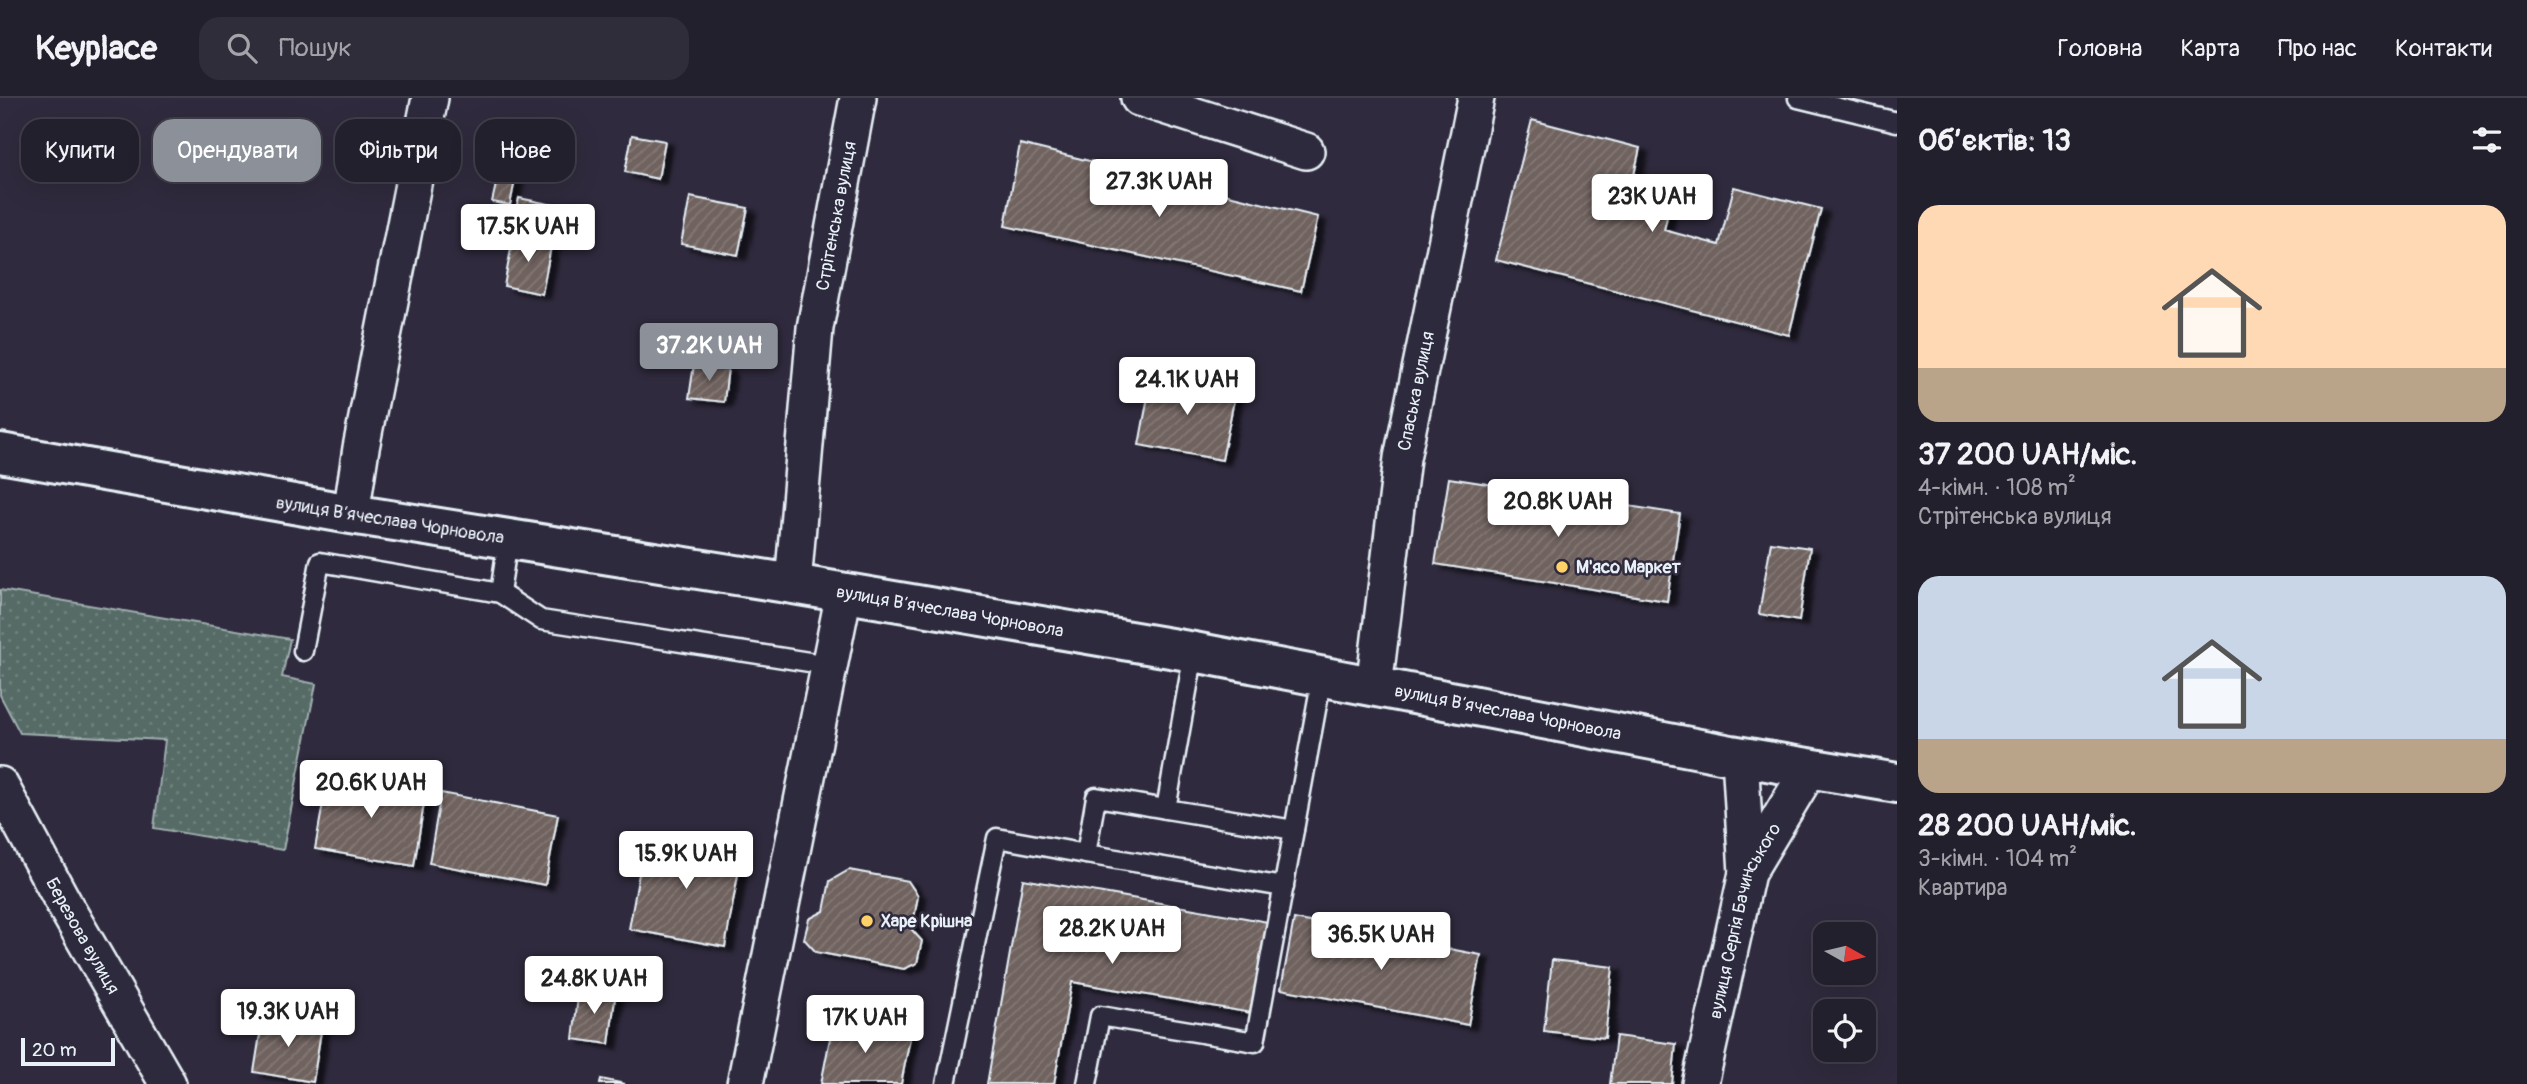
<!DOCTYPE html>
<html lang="uk">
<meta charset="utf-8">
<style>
body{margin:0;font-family:Pangolin,sans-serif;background:#2f2d3a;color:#f1f3f6;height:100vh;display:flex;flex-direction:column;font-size:26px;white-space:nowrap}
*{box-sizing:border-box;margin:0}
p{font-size:23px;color:#a3a3aa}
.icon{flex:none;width:38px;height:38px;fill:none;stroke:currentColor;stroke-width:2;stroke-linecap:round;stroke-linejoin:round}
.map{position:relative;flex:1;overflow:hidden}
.panel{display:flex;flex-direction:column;background:#23202e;width:630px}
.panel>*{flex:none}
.top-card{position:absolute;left:21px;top:21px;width:665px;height:63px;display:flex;gap:14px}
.needle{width:46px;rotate:98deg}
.tools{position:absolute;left:1813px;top:824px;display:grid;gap:14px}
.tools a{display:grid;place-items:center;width:63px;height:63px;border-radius:14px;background:#23202e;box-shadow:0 7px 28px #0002,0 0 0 2px #403e4a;font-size:35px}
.scale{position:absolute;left:21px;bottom:18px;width:94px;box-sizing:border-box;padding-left:7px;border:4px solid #e8f1f8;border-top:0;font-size:19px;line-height:24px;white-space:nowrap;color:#e8f1f8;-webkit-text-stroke:5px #2f2a3d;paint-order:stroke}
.price{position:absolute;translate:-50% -60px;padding:0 16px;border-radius:7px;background:#fff;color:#222;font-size:23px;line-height:46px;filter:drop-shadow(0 2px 4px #0008)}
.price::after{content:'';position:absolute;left:50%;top:42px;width:21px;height:16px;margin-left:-10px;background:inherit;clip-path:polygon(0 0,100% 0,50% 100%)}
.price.on{background:#8c9099;color:#fff}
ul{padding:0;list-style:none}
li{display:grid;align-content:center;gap:14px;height:371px;padding:0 21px}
li span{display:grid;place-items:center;height:217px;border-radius:21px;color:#555}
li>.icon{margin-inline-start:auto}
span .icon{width:126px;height:126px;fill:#fffc;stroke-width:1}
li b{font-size:30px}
h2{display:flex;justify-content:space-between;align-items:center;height:84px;padding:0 21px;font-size:30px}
.tag{padding:0 24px;border-radius:21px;background:#23202e;box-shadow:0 7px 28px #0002,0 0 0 2px #403e4a;font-size:24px;line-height:63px}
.tag.on{background:#8c9099;color:#fff}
header{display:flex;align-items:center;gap:42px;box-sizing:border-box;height:98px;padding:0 35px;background:#23202e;border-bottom:2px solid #403e4a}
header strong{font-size:33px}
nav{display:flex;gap:38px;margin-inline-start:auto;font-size:24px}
.search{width:490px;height:63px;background:#2f2d3a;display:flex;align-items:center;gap:18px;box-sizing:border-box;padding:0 24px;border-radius:21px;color:#a3a3aa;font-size:26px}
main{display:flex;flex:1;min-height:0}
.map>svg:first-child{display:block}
</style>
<header>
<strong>Keyplace</strong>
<div class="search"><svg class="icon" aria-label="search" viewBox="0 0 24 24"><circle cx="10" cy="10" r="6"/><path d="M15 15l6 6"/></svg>Пошук</div>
<nav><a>Головна</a><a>Карта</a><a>Про нас</a><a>Контакти</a></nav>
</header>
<main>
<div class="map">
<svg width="1897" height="986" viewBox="0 0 1897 986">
<defs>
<pattern id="green-dots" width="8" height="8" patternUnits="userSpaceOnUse" patternTransform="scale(1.75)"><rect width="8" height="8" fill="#566b66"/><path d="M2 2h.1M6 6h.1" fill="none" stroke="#6e817d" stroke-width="1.8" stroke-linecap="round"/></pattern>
<pattern id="building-hatch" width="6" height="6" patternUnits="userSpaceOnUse" patternTransform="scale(1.75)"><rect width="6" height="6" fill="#6f625e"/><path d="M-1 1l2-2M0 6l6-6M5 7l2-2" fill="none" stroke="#847976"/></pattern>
<filter id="shadow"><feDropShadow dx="8" dy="4.5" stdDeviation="2" flood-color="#0009"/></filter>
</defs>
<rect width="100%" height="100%" fill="#2f2a3d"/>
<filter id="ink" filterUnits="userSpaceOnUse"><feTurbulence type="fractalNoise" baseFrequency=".0143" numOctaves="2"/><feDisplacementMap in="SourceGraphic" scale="14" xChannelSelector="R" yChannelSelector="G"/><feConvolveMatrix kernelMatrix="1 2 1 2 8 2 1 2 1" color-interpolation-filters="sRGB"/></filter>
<g filter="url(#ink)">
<path fill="url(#green-dots)" stroke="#9faeaf" stroke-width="2" d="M0 492 290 541 282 579 316 586 283 752 154 730 165 642 20 635 0 597Z"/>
<g fill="url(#building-hatch)" stroke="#e8f1f8" stroke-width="2" filter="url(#shadow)">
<path d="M1532 22 1640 50 1632 86 1672 97 1664 132 1719 147 1734 89 1821 111 1789 237 1496 162Z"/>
<path d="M632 37 665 43 658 81 625 74Z"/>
<path d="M1020 46 1318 119 1301 193 1005 128Z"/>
<path d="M499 73 516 77 510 107 492 104Z"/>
<path d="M690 99 748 110 738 157 681 146Z"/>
<path d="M519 100 559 108 554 134 514 126Z"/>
<path d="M514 135 552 143 542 196 504 188Z"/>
<path d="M694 266 728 270 724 304 689 300Z"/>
<path d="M1152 277 1236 292 1222 362 1139 347Z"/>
<path d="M1449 380 1680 416 1667 503 1435 466Z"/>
<path d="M1771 444 1810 450 1799 523 1759 516Z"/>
<path d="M328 676 426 693 414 768 315 751Z"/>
<path d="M441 695 558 717 545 787 429 765Z"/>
<path d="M646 737 742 754 725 849 629 831Z"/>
<path d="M849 772 908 783 918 798 912 832 922 843 917 865 904 871 816 854 804 841 809 821 824 813 830 783Z"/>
<path d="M1023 781 1268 824 1252 915 1072 884 1054 986H987Z"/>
<path d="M1294 821 1481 857 1468 927 1281 891Z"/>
<path d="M1552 862 1613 869 1605 940 1544 933Z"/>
<path d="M579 890 616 894 609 946 573 941Z"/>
<path d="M263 918 322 927 313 984 254 974Z"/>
<path d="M834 920 911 935 901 986H821Z"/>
<path d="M1616 938 1676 946 1672 986H1610Z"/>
<path d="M601 981 625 986H600Z"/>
</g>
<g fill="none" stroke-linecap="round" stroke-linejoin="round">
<defs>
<g id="service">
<path d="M1798 0 1897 24"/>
<path d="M500 495 508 441"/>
<path d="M303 553 320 464 500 495 541 522 828 567"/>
<path d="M1166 711 1096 699 1086 756 1284 789"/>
<path d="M1294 732 1322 579"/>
<path d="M946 986 997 740 1086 756"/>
<path d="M1087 986 1100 918 1255 944 1294 732 1166 711 1194 554"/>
</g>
<g id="minor">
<path d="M1139 0 1306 53"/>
<path d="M351 416 361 350 430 0"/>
<path id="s1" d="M793 486 815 230 858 0"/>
<path id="s2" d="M1374 589 1402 360 1476 0"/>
<path d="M1740 658 1747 775"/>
<path id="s3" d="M0 687 68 813 168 986"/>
<path d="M745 986 844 495"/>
<path id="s4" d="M1700 986 1747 775 1810 670"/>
</g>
<path id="secondary" d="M0 355 351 416 793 486 1194 554 1731 657 1897 685"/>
</defs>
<use href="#service" stroke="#e8f1f8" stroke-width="23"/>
<use href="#minor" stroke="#e8f1f8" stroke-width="40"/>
<use href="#secondary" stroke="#e8f1f8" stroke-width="44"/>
<use href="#service" stroke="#2f2a3d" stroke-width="18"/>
<use href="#minor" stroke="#2f2a3d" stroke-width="35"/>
<use href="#secondary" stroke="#2f2a3d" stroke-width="38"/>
</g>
</g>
<g fill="#ffd166" stroke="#2f2a3d" stroke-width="2.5">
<circle cx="1562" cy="469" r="7"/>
<circle cx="867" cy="823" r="7"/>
</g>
<g text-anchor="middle" stroke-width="5" stroke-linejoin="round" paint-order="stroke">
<g font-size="18" fill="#e8f1f8" stroke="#2f2a3d">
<text dy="6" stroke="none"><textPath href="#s1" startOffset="371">Стрітенська вулиця</textPath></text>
<text dy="6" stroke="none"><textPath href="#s2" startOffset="299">Спаська вулиця</textPath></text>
<text transform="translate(390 422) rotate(9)" y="6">вулиця Вʼячеслава Чорновола</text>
<text transform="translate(950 513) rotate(10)" y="6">вулиця Вʼячеслава Чорновола</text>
<text transform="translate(1508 614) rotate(11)" y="6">вулиця Вʼячеслава Чорновола</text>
<text dy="6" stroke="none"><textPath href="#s4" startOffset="170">вулиця Сергія Бачинського</textPath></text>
<text dy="6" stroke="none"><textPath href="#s3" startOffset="172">Березова вулиця</textPath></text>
</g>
<g font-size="18" font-weight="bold" fill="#e8f1f8" stroke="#2f2a3d" text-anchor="start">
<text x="1576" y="475">М'ясо Маркет</text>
<text x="881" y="829">Харе Крішна</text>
</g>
</g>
</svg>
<div class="tools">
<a><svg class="needle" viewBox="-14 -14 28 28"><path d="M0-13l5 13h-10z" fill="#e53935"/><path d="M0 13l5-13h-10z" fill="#a3a3aa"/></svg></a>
<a><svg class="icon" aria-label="locate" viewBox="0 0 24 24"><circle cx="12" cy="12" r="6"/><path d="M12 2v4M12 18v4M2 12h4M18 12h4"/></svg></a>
</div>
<div class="scale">20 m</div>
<b class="price" style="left:1159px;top:121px">27.3K UAH</b>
<b class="price" style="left:1652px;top:136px">23K UAH</b>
<b class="price" style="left:528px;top:166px">17.5K UAH</b>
<b class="price on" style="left:709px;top:285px">37.2K UAH</b>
<b class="price" style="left:1187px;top:319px">24.1K UAH</b>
<b class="price" style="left:1558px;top:441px">20.8K UAH</b>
<b class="price" style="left:371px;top:722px">20.6K UAH</b>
<b class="price" style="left:686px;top:793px">15.9K UAH</b>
<b class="price" style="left:1112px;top:868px">28.2K UAH</b>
<b class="price" style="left:1381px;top:874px">36.5K UAH</b>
<b class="price" style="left:594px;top:918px">24.8K UAH</b>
<b class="price" style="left:288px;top:951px">19.3K UAH</b>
<b class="price" style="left:865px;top:957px">17K UAH</b>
<div class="top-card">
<a class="tag">Купити</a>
<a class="tag on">Орендувати</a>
<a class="tag">Фільтри</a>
<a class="tag">Нове</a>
</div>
</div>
<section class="panel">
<h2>Об’єктів: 13<svg class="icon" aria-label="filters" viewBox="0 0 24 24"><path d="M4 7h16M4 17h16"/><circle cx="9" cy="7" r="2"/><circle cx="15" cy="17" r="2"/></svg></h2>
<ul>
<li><span style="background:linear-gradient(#ffd9b3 75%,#b9a48a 0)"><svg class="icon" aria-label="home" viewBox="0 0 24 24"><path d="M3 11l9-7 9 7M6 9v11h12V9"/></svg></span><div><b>37 200 UAH/міс.</b><p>4-кімн. · 108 m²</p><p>Стрітенська вулиця</p></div></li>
<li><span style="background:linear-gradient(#c9d6e8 75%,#b9a48a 0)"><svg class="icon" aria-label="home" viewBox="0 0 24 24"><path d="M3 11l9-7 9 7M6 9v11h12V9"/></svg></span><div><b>28 200 UAH/міс.</b><p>3-кімн. · 104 m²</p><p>Квартира</p></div></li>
</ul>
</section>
</main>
